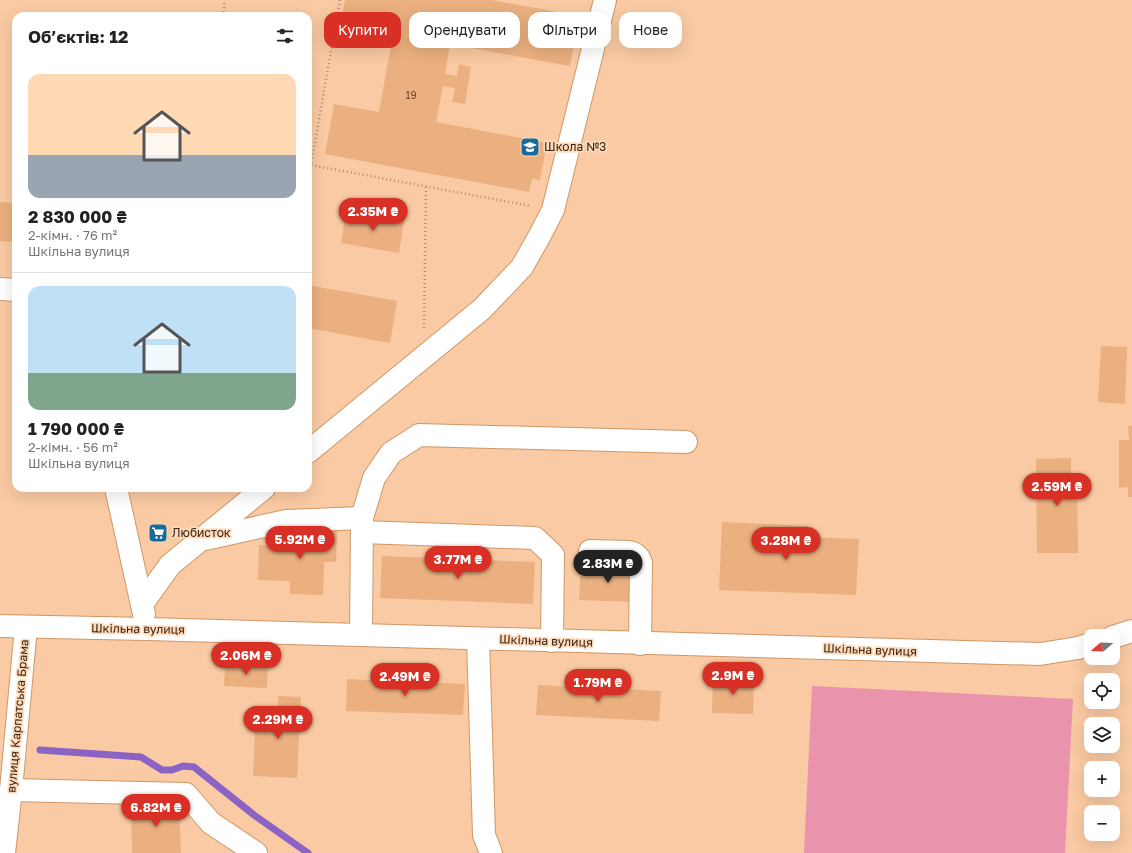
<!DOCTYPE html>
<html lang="uk">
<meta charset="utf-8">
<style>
body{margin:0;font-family:"Golos Text",sans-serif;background:#f2f2f2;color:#222;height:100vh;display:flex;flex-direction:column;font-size:15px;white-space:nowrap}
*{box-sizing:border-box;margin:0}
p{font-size:13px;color:#767676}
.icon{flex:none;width:22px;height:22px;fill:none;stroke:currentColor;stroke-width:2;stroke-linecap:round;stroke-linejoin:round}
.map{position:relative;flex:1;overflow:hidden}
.drawer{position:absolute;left:12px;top:12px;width:300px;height:480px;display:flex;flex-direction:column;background:#fff;border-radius:12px;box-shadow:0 4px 16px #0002}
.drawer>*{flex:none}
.hud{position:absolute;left:324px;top:12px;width:380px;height:36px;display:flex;gap:8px}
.needle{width:26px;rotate:251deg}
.controls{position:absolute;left:1084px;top:629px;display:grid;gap:8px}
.controls a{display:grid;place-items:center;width:36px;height:36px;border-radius:8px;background:#fff;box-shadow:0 4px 16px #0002;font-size:20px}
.price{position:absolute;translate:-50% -34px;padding:0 9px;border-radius:14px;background:#d93025;color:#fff;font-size:13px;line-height:26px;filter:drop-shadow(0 1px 2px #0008)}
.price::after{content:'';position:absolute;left:50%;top:24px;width:12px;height:9px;margin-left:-6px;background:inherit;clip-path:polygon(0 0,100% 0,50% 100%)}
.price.current{background:#222;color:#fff}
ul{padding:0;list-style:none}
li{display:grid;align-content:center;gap:8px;height:212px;padding:0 16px}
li+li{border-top:1px solid #e0e0e0}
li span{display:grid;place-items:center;height:124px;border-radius:12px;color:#555}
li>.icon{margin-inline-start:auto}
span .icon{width:72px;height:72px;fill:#fffc;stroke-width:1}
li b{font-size:17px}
h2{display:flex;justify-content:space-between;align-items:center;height:48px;padding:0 16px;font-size:17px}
.pill{padding:0 14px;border-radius:12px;background:#fff;box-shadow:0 4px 16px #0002;font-size:14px;line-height:36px}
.pill.current{background:#d93025;color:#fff}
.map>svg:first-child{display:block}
</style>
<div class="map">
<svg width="1132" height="853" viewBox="0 0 1132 853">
<rect width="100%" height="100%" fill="#f9caa3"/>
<path fill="#e993ac" d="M812 686 1073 699 1065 853H804Z"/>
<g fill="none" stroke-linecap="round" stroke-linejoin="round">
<path stroke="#8b63c4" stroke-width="7" d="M40 750 141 757 162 770H172L183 766 194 767 254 815 308 853"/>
</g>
<g fill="#eab07f">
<path d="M345 0H491L579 16 570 66 450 44 445 74 457 76 459 64 471 67 468 85 465 104 452 102 455 88 443 86 436 122 547 143 540 180 532 179 529 192 325 154 334 104 379 112 393 34 341 24Z"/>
<path d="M0 202 16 203V242L0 241Z"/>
<path d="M346 212 404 221 399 253 341 243Z"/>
<path d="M308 285 397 301 390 343 308 328Z"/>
<path d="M1101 346 1127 347 1125 404 1098 402Z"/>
<path d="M1128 426H1132V497H1128V487L1119 488V440H1129Z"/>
<path d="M1071 458V475H1077L1078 553H1037L1036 459Z"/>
<path d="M722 522 808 526 807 537 859 539 856 595 719 590Z"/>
<path d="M292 527 337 528 336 562H324L323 595 290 594V581L258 580 259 545 291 546Z"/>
<path d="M382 556 535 562 533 604 380 598Z"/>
<path d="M581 565 636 567 635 602 579 600Z"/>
<path d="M225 664 268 666 267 688 224 686Z"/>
<path d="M713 677 754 678 753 714 712 713Z"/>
<path d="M347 679 465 684 463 715 346 711Z"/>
<path d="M538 685 661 691 659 721 536 715Z"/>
<path d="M278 696 301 697 297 778 253 776 256 709 278 710Z"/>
<path d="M179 803 181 853H132L131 804Z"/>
</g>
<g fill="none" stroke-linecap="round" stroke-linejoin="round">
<defs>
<g id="minor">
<path d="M0 289 16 290"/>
<path d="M308 452 482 309 522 267 539 237 553 210 605 0"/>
<path d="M116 488 144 614"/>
<path d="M362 532 535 538 553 555 552 641"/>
<path d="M205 539 286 521 362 518"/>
<path d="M590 551 628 552C635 553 639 556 641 563L640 644"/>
<path d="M142 604 170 565 264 488"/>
<path d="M0 626 147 629 1040 654 1078 648 1091 644"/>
<path d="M361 635 362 518 374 478 391 453 419 435 686 442"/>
<path d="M1113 637 1132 631"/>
<path d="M478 639 484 835 491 853"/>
<path d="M11 790 186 794 211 823 256 853"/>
<path d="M4 853 11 790 26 627"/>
</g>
</defs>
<use href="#minor" stroke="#cf9767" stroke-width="24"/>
<g stroke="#b48d6d" stroke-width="2.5" stroke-dasharray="1 3" stroke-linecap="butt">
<path d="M340 0 311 165 531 206"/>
<path d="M223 16 225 0"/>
<path d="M424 328 426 186"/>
</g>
<use href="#minor" stroke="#fff" stroke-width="22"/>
</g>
<defs>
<symbol id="school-square" viewBox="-11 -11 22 22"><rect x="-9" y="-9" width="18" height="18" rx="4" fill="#176b9c" stroke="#fedabc"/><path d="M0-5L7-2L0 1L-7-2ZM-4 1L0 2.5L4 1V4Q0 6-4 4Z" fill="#fff"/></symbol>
<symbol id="supermarket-square" viewBox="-11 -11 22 22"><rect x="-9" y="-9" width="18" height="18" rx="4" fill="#176b9c" stroke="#fedabc"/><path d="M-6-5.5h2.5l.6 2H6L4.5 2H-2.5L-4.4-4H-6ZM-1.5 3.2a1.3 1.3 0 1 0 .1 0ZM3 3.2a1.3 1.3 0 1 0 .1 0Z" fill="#fff"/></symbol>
</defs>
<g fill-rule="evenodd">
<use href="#school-square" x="519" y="136" width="22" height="22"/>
<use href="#supermarket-square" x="147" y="522" width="22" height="22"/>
</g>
<g text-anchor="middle" stroke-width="3.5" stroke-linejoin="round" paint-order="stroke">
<g font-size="10" fill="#66462b">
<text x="411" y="99">19</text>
</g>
<g font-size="12" fill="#3a230f" stroke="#fedabc" text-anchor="start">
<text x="544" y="151">Школа №3</text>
<text x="172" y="537">Любисток</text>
</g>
<g font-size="12" fill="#3a230f" stroke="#fedabc">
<text transform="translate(138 629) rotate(1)" y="4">Шкільна вулиця</text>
<text transform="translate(546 641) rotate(2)" y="4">Шкільна вулиця</text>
<text transform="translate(870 650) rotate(2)" y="4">Шкільна вулиця</text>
<text transform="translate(18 716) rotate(-85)" y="4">вулиця Карпатська Брама</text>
</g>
</g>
</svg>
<div class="controls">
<a><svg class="needle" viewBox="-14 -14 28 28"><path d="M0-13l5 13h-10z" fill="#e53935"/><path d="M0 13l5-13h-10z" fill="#767676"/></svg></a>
<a><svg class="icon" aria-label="locate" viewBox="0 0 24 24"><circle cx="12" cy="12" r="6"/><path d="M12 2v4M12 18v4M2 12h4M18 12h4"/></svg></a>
<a><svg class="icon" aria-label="layers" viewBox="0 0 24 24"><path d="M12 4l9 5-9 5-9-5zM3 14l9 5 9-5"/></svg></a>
<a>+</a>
<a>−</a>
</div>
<b class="price" style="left:373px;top:232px">2.35M ₴</b>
<b class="price" style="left:1057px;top:507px">2.59M ₴</b>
<b class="price" style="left:300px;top:560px">5.92M ₴</b>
<b class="price" style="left:786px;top:561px">3.28M ₴</b>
<b class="price" style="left:458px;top:580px">3.77M ₴</b>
<b class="price current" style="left:608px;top:584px">2.83M ₴</b>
<b class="price" style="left:246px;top:676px">2.06M ₴</b>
<b class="price" style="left:733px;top:696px">2.9M ₴</b>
<b class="price" style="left:405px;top:697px">2.49M ₴</b>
<b class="price" style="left:598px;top:703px">1.79M ₴</b>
<b class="price" style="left:278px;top:740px">2.29M ₴</b>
<b class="price" style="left:156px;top:828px">6.82M ₴</b>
<div class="hud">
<a class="pill current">Купити</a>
<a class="pill">Орендувати</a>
<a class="pill">Фільтри</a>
<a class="pill">Нове</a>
</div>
<section class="drawer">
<h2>Об’єктів: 12<svg class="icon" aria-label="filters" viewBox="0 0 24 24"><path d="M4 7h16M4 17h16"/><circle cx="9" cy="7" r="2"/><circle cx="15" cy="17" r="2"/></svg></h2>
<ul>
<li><span style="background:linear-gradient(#ffd9b3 65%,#9aa5b1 0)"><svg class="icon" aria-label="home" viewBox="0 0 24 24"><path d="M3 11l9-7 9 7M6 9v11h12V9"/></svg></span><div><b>2 830 000 ₴</b><p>2-кімн. · 76 m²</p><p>Шкільна вулиця</p></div></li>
<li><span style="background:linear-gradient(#bfe0f5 70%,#7fa58c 0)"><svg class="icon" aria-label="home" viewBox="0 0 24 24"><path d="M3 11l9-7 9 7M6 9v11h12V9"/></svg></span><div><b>1 790 000 ₴</b><p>2-кімн. · 56 m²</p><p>Шкільна вулиця</p></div></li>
</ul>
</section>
</div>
